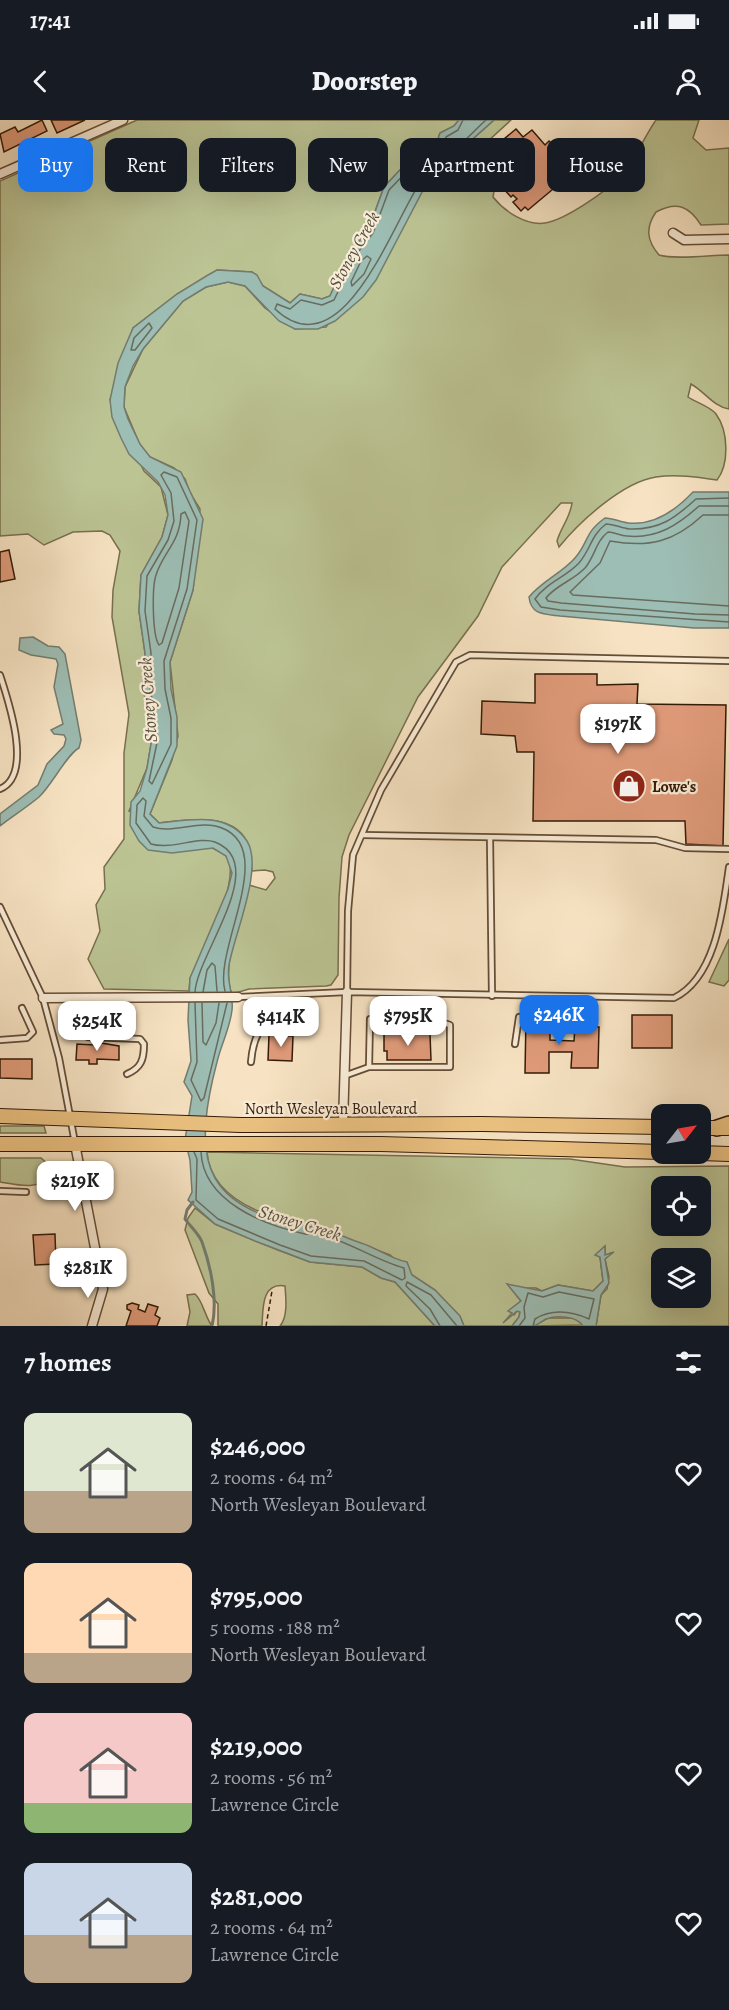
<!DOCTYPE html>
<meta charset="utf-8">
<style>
body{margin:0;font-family:Alegreya,serif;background:#242831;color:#f1f3f6;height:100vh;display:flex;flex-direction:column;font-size:22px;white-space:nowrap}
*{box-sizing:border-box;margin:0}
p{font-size:20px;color:#9ea1a6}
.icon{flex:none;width:33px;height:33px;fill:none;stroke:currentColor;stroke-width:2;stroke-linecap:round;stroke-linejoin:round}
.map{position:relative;height:1206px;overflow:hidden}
.details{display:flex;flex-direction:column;background:#171b24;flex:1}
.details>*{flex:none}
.banner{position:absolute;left:18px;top:18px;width:693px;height:54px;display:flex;gap:12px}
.needle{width:39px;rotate:59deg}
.tools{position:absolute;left:651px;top:984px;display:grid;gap:12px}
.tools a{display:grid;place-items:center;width:60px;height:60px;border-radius:12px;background:#171b24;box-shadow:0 6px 24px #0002;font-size:30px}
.price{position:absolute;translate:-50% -51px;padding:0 14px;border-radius:12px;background:#fff;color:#222;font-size:20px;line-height:39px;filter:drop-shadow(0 2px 3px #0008)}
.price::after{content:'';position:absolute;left:50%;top:36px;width:18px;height:14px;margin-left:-9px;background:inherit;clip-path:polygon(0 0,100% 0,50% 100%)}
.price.on{background:#1a73e8;color:#fff}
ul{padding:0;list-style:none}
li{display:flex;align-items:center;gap:18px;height:150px;padding:0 24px}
li span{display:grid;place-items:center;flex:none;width:168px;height:120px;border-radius:12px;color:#555}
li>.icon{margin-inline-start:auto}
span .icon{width:72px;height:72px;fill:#fffc;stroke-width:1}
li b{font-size:26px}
h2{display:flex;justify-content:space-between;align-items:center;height:72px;padding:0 24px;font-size:26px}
.pill{padding:0 21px;border-radius:12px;background:#171b24;box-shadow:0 6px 24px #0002;font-size:21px;line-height:54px}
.pill.on{background:#1a73e8;color:#fff}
.status{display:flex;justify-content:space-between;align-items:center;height:42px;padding:0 30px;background:#171b24;direction:ltr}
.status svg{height:16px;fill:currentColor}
header{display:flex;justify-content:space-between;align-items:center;height:78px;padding:0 24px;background:#171b24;font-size:27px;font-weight:800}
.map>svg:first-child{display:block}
</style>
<div class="status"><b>17:41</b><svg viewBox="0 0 49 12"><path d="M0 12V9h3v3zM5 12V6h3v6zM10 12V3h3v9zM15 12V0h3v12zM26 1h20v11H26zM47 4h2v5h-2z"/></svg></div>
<header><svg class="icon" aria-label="back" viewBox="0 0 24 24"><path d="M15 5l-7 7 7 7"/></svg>Doorstep<svg class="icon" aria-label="person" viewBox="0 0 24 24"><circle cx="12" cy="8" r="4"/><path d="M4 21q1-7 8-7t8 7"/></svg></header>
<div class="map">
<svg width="729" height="1206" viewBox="0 0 729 1206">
<rect width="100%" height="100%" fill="#f7e3c3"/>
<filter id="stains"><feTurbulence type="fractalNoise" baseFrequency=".00333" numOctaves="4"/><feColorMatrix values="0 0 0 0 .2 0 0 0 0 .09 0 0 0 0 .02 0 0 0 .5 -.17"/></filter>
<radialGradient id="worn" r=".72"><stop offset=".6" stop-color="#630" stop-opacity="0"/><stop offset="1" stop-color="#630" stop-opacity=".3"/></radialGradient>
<g fill="#bcc494" stroke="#786f4d" stroke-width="1.5" fill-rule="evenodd">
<path d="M137 0H459L454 6 440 13 436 25 412 38 384 67 368 111 350 132 330 176 322 179 300 174 290 183 263 166 252 152 217 150 177 174 133 208 110 280 144 351 161 367 168 395 162 417 141 455 139 491 145 533 143 567 152 618 147 648 129 691C145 698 218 728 226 736 244 757 201 835 190 858L189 871 104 869 88 839 100 811 96 785 105 769 104 747 124 719V633L129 594 112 497 113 470 120 431 110 415 102 411 73 412 44 425 28 414 0 416V61Z"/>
<path d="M494 0H511L486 23 478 37 482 47 496 60 493 77C504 91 526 106 545 103 565 100 605 72 619 58 633 44 644 17 656 0H699L693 18 706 30 729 28V104L701 105C689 86 677 81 656 92 645 108 647 121 659 135 675 140 710 135 729 135V289C714 287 704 271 691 264L688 277C695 282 711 287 716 294 729 312 729 345 717 360 697 357 676 354 656 357 623 362 580 401 559 427L557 421C561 407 570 398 572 383H561L502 447 478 496 418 577 349 715 342 737 339 778 338 855 331 865 326 866 249 869 232 874C220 847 242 794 249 765L266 770 275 758 273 752 265 750 252 751C251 744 251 735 249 728 239 690 187 700 159 703L150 694 172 640 178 616 170 542 193 470 200 389 190 373 185 359 174 348 150 337 140 325 124 287 125 267 143 229 183 181 206 167 228 162 245 166 265 188 295 209 326 207 430 57Z"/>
<path d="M729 819V860L724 866 709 862Z"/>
<path d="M0 1006H44L46 1013H0Z"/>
<path d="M207 1032 570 1039 625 1047 729 1046V1206H596L601 1175 607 1169 609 1157 605 1139 611 1133 605 1136V1128L600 1137 603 1161 593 1171 558 1165 542 1171 536 1168H511L521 1181 509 1191 514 1195 517 1191 520 1192 519 1197 512 1206H464L460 1197 435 1170 412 1155 390 1135 318 1108C303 1108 291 1103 277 1098 245 1088 210 1070 207 1032ZM662 1066H700V1106H662ZM662 1138H700V1178H662Z"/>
<path d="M0 1038H41L51 1047V1055C38 1071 18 1065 0 1062Z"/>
<path d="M195 1088 215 1104 278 1130 310 1142 362 1147 381 1158 395 1162 435 1206H280C288 1197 286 1178 285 1166 261 1162 263 1190 262 1206H218V1184L209 1173 185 1110 188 1098Z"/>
<path d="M195 1174C203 1181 205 1197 212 1206H187L190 1192 187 1175Z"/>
<path d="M548 1198H574L583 1205 533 1206Z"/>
</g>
<g fill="#9dbeb5" stroke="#737c6f" stroke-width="1.5">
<path d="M459 0H494L430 57 376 160 363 177 335 201 318 209H295L279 201 245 166 228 162 206 167 183 181 143 229 133 246 125 267 124 287 128 299 140 324 150 337 181 352 203 399 193 470 170 542 171 569 177 597V626L150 694 159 703C189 700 227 691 247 721 264 748 234 815 229 845 226 861 234 875 232 890 230 908 221 925 217 942 208 976 197 1027 215 1058 235 1093 283 1102 318 1108 332 1110 348 1119 361 1123 377 1128 391 1139 407 1142L412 1155 435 1170 460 1196 464 1206H435L395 1162 381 1158 362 1147 310 1142 255 1121 215 1104 188 1080 192 1072 190 1040 185 1020 192 976 184 962 191 941 188 900 190 858 228 769 232 753 226 736 213 728 172 733 148 730 139 721 130 705 131 682 140 671 147 648 152 618 143 567 145 533 139 491 141 455 162 417 168 395 165 375 158 362 129 334 121 318 112 297 110 280 118 243 133 208 177 174 208 155 217 150 252 152 257 155 263 166 290 183 300 174 322 179 330 176 350 132 368 111 384 67 412 37 436 25 440 13 454 6Z"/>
<path d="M693 372H729V508H694L560 496C544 494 531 495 529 477 542 461 562 453 575 438 589 422 584 413 605 398 613 398 620 402 628 403 654 406 676 390 693 372Z"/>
<path d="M33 517 48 526 59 527 65 534 81 620 79 628C67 634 52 665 39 677 27 687 13 696 0 706V694L38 665 47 644 64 626 66 619 64 615 54 614 51 610 63 604 54 567 58 544 56 539 31 535 19 530 20 518Z"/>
<path d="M605 1126V1135L614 1132 605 1139 609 1163 601 1175 596 1206H583C577 1196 557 1195 546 1199 542 1201 538 1205 533 1206 526 1206 519 1206 512 1206L519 1197 520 1192 517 1191 503 1203 512 1193 508 1191 521 1181 507 1164 542 1171 558 1165 593 1171 603 1161 600 1137 595 1135Z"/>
</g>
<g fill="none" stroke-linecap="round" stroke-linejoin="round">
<g stroke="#686c5e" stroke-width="1.5">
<path d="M463 0 458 10 446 17 440 30 415 43 389 70 373 113 355 136 334 180 322 185 301 180 290 189 277 184 275 189C345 255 396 92 425 55 434 43 445 38 456 28 466 20 476 9 486 0"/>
<path d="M367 136 371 139 364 154 352 166 351 162 361 141Z"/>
<path d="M149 203 152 208 135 230H131L134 218Z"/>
<path d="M164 352 177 357 197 400 187 469 164 541 165 569 171 598V624L152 664 149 661 158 618 150 567 151 533 145 491 147 456 168 420 174 401 171 373 161 355Z"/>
<path d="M729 378 696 379C675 398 660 410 629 409 621 408 614 404 606 404 591 415 591 429 579 443 566 457 546 463 535 479L541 487 560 490 729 502"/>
<path d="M729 386H699C678 405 657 419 627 416 620 416 615 412 608 412 596 421 595 436 585 448 574 460 556 465 546 478L548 481 561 483 695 494 729 495"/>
<path d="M185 392 189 401 179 468 162 523 159 525C152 515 152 467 156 455 163 432 180 423 181 394Z"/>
<path d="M729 395H703C674 422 649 428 610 421L600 443 570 472 573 475 729 486"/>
<path d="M195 872C197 834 271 744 215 722 198 716 172 730 151 724L136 703 137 685 143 678 146 681 144 696 153 707C174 714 200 699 222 708 278 730 213 829 225 871"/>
<path d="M203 872 207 850 212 843 215 846 217 871"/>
<path d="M195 883 197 942 191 960 201 981 204 978 227 883"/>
<path d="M202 883 203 922 206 925 216 903 219 883"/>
<path d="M194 1032 197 1039 196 1080 218 1099 280 1125 311 1136 364 1141 402 1160 405 1158 404 1148C375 1140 348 1121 319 1114 314 1113 309 1115 305 1114 263 1105 203 1081 201 1032"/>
<path d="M440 1206 430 1189 406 1166 407 1162 431 1175 457 1206"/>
<path d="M519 1206 525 1198 524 1187 528 1173 543 1177 559 1172 594 1179 589 1199C571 1191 553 1188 535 1199L533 1206"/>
</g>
<path stroke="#737c6f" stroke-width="3" d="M193 1082 187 1090 185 1099C190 1106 199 1114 202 1122 211 1147 218 1181 212 1206"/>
</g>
<g fill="#e09b7a" stroke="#331a06" stroke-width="1.5">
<path d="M42 0 47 11 4 32 0 14 15 7 18 12Z"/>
<path d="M51 0H85L57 13Z"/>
<path d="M516 9 523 17 532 10 545 25 549 21 552 24 548 27 571 54 528 90 525 87 521 91 513 82 517 79 513 75 511 77 503 68 515 58 508 49 504 53 487 33Z"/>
<path d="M9 430 15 459 0 462V432Z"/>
<path d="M535 554H597V565L638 564 637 584 726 585 723 726 686 724 685 701H533L534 632H517L515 616 481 614 482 581 535 583Z"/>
<rect x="632" y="895" width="40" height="33"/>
<path d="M526 897 550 898V920L574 921 575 906 599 907 598 948H571L572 932H549V953H525Z"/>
<path d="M384 914H430L431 940H387V931H384Z"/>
<path d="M269 915 293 916 292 941 268 940Z"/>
<path d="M95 922 119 926V940L97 939V944H89V940H76L77 924 95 925Z"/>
<path d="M0 939H32V959L0 958Z"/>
<path d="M55 1114 56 1144 35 1145 33 1115Z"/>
<path d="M132 1183 139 1185 138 1189 145 1192 148 1184 158 1187 155 1195 160 1198 157 1206H126L131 1191 127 1189V1185Z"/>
</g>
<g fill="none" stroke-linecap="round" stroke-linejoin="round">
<defs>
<g id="service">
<path d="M0 555C8 580 34 655 0 669"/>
<path d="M362 715 656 720 685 728 729 729"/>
<path d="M490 718 492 876"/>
<path d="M0 787 43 878 59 938 75 1023"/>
<path d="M347 872 348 791 353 735 381 670 456 542 470 535 729 541"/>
<path d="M238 877 347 872 674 878C716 858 723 789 729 747"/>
<path d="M78 913 88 917 140 919 144 924C144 940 141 948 127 954"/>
<path d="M0 920 27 918 33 912 22 888"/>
<path d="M515 924 519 897 559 895"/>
<path d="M251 942C254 906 267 900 295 882"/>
<path d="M344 956 369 947H450V905L432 899H370L369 947"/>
<path d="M0 1071 26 1072"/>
</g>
<g id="minor">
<path d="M0 54 123 0"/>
<path d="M673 113 684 120 729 119"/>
<path d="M43 878 238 877"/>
<path d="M343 1004 347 872"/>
<path d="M75 1024 103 1169 92 1206"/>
</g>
<g id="trunk">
<path d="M0 996 240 1005 482 1004 662 1007"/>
<path d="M700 1008H727"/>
<path d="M0 1024H381L662 1032"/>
<path d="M700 1033 729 1034"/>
</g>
<path id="motorway" d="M717 1008 729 1004"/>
</defs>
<use href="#service" stroke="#644c35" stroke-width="8"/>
<use href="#minor" stroke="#644c35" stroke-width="11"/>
<use href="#trunk" stroke="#331a06" stroke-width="16"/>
<use href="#motorway" stroke="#331a06" stroke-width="18"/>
<path stroke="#331a06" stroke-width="1.5" stroke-dasharray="4.5 3" stroke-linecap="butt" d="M266 1206 272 1171"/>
<use href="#service" stroke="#faedd8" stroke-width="4.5"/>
<use href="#minor" stroke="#faedd8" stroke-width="8"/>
<use href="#trunk" stroke="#ecc282" stroke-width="14"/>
<use href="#motorway" stroke="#ecc282" stroke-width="15"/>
</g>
<defs>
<symbol id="shop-disc" viewBox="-11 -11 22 22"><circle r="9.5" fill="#8f2418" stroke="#faedd8"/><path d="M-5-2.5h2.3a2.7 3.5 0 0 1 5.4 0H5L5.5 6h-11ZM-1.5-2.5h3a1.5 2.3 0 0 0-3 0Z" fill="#fff"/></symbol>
</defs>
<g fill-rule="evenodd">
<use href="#shop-disc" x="610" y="647" width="38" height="38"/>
</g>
<g text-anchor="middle" stroke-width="4.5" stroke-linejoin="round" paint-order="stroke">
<g font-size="16" font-weight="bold" fill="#331a06" stroke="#faedd8" text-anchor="start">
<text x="652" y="672">Lowe's</text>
</g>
<g font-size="16" fill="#331a06" stroke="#faedd8">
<text x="331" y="994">North Wesleyan Boulevard</text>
</g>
<g font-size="18" font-style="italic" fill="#585343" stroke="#faedd8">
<text transform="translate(354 130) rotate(-61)" y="6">Stoney Creek</text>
<text transform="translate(148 580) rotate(-94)" y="6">Stoney Creek</text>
<text transform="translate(300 1103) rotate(17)" y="6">Stoney Creek</text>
</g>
</g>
<rect width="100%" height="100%" filter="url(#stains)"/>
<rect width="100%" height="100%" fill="url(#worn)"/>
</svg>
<div class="tools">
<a><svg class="needle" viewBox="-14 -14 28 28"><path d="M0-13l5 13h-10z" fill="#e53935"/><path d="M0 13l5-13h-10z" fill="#9ea1a6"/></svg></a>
<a><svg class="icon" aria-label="locate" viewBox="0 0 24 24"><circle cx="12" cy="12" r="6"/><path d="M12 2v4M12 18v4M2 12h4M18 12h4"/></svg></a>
<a><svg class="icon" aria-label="layers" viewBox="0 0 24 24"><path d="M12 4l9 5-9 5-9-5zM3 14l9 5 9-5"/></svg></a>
</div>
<b class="price" style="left:618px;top:635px">$197K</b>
<b class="price on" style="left:559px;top:926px">$246K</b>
<b class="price" style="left:408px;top:927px">$795K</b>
<b class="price" style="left:281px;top:928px">$414K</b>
<b class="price" style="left:97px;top:932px">$254K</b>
<b class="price" style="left:75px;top:1092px">$219K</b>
<b class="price" style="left:88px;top:1179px">$281K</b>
<div class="banner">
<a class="pill on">Buy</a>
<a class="pill">Rent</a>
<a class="pill">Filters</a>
<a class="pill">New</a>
<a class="pill">Apartment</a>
<a class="pill">House</a>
</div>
</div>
<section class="details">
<h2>7 homes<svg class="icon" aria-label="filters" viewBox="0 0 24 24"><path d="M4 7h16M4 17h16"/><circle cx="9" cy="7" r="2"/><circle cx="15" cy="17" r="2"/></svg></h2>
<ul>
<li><span style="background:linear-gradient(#dfe7d0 65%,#b9a48a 0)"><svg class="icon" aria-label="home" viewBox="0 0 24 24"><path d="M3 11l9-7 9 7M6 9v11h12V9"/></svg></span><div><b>$246,000</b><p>2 rooms · 64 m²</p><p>North Wesleyan Boulevard</p></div><svg class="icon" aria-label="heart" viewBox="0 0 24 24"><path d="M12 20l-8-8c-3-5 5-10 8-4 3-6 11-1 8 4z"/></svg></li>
<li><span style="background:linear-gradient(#ffd9b3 75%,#b9a48a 0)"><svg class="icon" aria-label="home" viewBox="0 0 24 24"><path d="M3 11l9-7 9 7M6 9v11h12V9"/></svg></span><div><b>$795,000</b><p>5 rooms · 188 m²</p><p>North Wesleyan Boulevard</p></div><svg class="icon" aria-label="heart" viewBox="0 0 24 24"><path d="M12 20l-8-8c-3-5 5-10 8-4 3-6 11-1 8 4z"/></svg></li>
<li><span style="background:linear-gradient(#f6c9c9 75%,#8fb573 0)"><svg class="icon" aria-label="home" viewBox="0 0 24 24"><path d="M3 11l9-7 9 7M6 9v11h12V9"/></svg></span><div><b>$219,000</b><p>2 rooms · 56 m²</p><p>Lawrence Circle</p></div><svg class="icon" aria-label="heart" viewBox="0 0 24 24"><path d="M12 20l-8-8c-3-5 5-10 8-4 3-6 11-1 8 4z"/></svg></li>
<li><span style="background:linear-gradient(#c9d6e8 60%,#b9a48a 0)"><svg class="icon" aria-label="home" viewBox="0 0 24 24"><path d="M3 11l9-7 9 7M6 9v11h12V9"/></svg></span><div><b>$281,000</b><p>2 rooms · 64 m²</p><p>Lawrence Circle</p></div><svg class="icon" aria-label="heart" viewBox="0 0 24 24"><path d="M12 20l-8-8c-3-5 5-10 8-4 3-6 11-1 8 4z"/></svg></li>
</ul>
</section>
